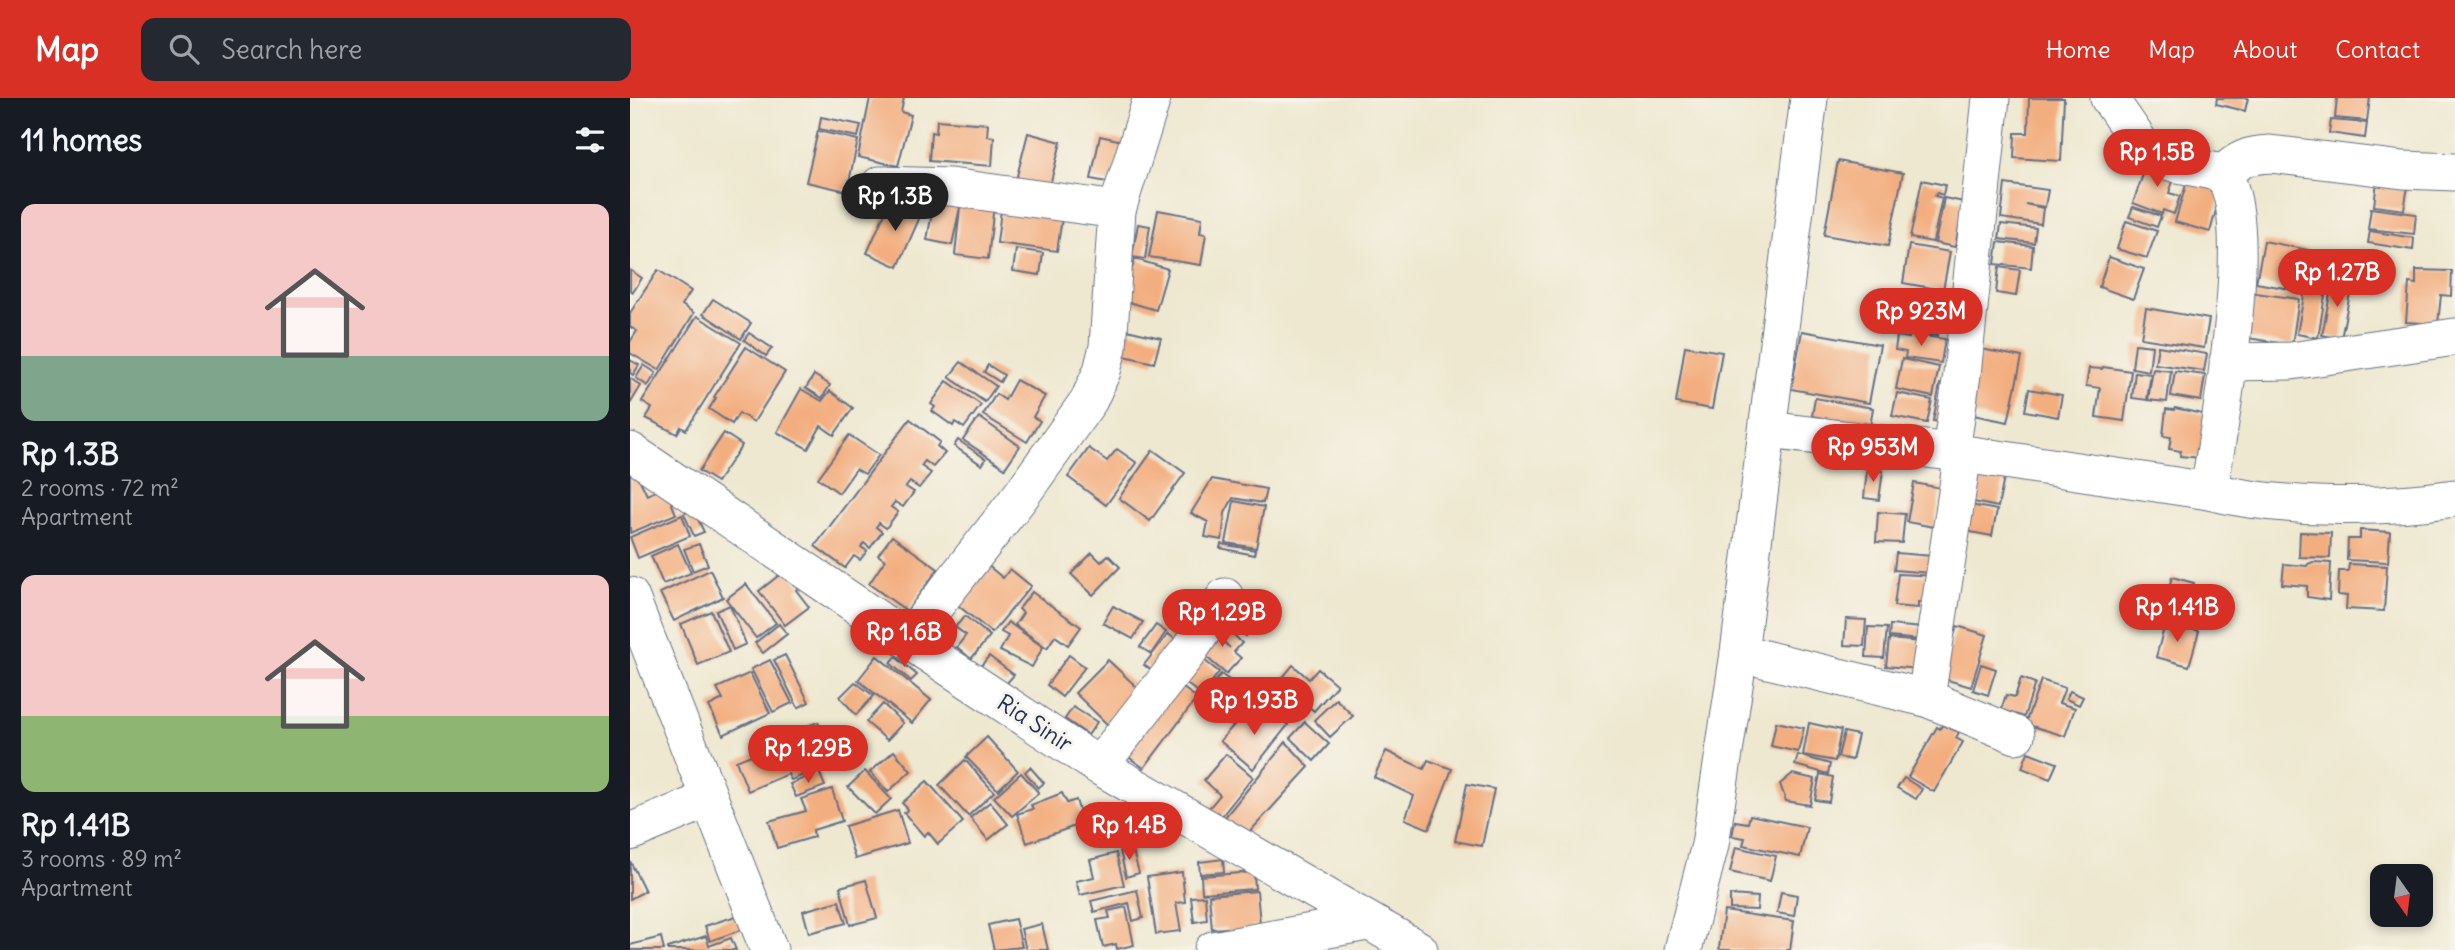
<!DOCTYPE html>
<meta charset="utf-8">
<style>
body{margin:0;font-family:Delius,sans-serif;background:#242831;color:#f1f3f6;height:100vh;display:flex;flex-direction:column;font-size:26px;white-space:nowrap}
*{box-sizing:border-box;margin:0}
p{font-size:23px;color:#9ea1a6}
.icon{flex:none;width:38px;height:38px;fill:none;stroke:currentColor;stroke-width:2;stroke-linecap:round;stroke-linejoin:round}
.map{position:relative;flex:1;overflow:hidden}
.details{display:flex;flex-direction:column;background:#171b24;width:630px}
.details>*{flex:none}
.needle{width:46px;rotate:166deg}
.buttons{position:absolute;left:1740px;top:766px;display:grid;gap:14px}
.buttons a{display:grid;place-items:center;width:63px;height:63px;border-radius:14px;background:#171b24;box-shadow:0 4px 10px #0003;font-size:35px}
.price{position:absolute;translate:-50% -60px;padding:0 16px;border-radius:24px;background:#d93025;color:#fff;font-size:23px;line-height:46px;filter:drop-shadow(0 2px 4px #0008)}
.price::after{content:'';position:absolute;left:50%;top:42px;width:21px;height:16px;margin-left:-10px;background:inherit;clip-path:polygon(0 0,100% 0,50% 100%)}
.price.active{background:#222;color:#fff}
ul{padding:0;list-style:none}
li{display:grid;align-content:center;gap:14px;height:371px;padding:0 21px}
li span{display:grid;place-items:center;height:217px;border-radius:14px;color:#555}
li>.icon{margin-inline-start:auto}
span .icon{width:126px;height:126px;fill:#fffc;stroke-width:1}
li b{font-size:30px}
h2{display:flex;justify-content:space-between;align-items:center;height:84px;padding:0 21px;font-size:30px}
header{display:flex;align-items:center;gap:42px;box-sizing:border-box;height:98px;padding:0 35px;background:#d93025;color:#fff}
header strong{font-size:33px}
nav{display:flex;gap:38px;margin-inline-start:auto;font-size:24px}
.search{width:490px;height:63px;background:#242831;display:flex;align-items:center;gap:18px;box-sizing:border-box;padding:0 24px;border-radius:14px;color:#9ea1a6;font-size:26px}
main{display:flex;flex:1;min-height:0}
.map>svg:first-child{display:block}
</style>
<header>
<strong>Map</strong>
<div class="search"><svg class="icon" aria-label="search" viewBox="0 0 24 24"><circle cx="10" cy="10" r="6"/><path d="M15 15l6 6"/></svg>Search here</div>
<nav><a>Home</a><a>Map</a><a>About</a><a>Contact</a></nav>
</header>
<main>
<section class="details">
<h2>11 homes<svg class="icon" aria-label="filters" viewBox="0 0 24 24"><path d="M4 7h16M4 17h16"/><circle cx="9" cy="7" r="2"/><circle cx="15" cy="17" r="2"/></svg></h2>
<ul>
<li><span style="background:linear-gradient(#f6c9c9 70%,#7fa58c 0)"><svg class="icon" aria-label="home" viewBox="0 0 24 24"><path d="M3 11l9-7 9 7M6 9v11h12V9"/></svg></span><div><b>Rp 1.3B</b><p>2 rooms · 72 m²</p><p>Apartment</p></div></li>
<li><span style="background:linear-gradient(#f6c9c9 65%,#8fb573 0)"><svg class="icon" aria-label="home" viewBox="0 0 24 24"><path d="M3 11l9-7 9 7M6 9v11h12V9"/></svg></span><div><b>Rp 1.41B</b><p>3 rooms · 89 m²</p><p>Apartment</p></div></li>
</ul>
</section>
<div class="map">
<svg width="1825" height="852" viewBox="0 0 1825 852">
<rect width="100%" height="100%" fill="#f7f3e8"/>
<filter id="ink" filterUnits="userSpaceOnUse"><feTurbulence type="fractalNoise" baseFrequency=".0143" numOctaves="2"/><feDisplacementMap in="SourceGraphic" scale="14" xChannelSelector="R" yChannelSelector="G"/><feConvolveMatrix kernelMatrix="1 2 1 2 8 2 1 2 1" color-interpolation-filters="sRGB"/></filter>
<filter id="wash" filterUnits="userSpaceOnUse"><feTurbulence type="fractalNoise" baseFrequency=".00686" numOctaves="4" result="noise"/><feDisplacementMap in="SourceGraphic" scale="28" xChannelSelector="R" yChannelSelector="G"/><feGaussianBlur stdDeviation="1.57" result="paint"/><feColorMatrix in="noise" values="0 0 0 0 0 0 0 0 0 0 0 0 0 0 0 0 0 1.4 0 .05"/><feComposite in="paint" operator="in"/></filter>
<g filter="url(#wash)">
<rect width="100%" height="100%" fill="#eee8d0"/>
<g id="blocks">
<g fill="#f3ae7f">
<path d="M240 0H274L271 14 281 17 268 68 228 59Z"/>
<path d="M1399 0H1434L1431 63 1384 60 1385 35H1398Z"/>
<path d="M1587 0H1618L1615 13 1586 6Z"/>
<path d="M1707 0H1740L1737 23 1705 20Z"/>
<path d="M191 19 231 27 228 39 189 31Z"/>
<path d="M307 22 358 26 357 38 364 39 362 68 299 63 301 34 306 35Z"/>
<path d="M1701 22 1737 25 1735 40 1699 35Z"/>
<path d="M188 33 228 42 217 93 176 84Z"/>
<path d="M398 35 431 44 419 91 386 82Z"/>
<path d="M470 38 497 44 487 86 461 81Z"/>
<path d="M1518 62 1547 72 1539 95 1550 98 1544 116 1533 112 1532 116 1503 105Z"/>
<path d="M1208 63 1273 75 1258 148 1194 137Z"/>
<path d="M1560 73 1594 83 1580 134 1545 124Z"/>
<path d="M1292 82 1315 87 1313 97 1307 95 1305 98 1312 100 1303 144 1280 140Z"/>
<path d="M1747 83 1778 88 1774 112 1744 108Z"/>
<path d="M1375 86 1418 92 1415 109 1395 106 1413 110 1411 126 1371 120Z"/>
<path d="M305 98 364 107 358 161 325 157 330 109 322 147 297 142Z"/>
<path d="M1314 100 1334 104 1325 149 1305 145Z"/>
<path d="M261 101 292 114 268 169 237 155Z"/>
<path d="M1503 109 1531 118 1527 129 1499 119Z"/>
<path d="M1741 110 1786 116 1784 136 1738 131Z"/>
<path d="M371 112 432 120 427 153 367 145Z"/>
<path d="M528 112 572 120 570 135 576 136 571 167 519 159Z"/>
<path d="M1496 123 1527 133 1517 160 1487 151Z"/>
<path d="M508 126 520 128 515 161 502 159Z"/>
<path d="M1371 126 1406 130 1404 145 1369 141Z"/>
<path d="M1740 133 1784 140 1783 152 1738 145Z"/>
<path d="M1634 143 1678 152 1671 193 1626 185Z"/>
<path d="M1368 144 1403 148 1401 170 1365 166Z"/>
<path d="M1279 147 1320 154 1313 192 1273 185Z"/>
<path d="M386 151 413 155 410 177 383 173Z"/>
<path d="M1479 159 1514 171 1503 201 1469 189Z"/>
<path d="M505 161 538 171 526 212 492 202Z"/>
<path d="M1369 169 1390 172 1386 198 1366 195Z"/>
<path d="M0 172 12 180 3 194 0 192Z"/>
<path d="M28 172 61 193 52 207 64 215 29 272 0 255V244L7 233 0 229V215Z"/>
<path d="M1786 172 1822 173 1821 198 1811 197 1808 226 1776 224 1779 185 1786 186Z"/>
<path d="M1678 175 1698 179 1688 240 1667 236Z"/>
<path d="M1703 181 1722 185 1711 241 1692 237Z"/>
<path d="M1264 193 1333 208 1329 228 1309 224 1307 238 1273 232 1276 217 1259 213Z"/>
<path d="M1618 194 1669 201 1662 247 1611 239Z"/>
<path d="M83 201 121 225 111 241 73 216Z"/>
<path d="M1516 210 1579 221 1574 250 1511 240Z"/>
<path d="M67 218 111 245 56 332 51 329 47 336 16 320 22 310 12 304Z"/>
<path d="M497 232 531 240 524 265 490 257Z"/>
<path d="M1172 233 1250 247 1239 305 1161 291Z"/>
<path d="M119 235 142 250 136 258 114 242Z"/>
<path d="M1280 236 1315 241 1311 265 1275 260 1276 254 1265 252 1267 238 1279 240Z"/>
<path d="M1505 246 1522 248 1519 273 1502 270Z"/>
<path d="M1055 248 1092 254 1082 311 1046 305Z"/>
<path d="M1528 248 1577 256 1574 273 1525 266Z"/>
<path d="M116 249 155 274 124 324 109 315 102 326 79 311 86 300 84 299Z"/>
<path d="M1351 251 1392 259 1378 324 1338 316Z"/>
<path d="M1272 261 1309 269 1303 299 1266 291Z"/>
<path d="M0 262 9 267 3 277 0 275Z"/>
<path d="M331 264 366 288 355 304 319 279Z"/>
<path d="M14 267 26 275 18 288 6 280Z"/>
<path d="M358 267 374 277 370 284 354 274Z"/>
<path d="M1473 269 1501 273 1494 323 1466 319 1470 290 1456 288 1459 270 1472 271Z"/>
<path d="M1523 271 1541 273 1537 304 1518 302Z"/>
<path d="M1545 273 1575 277 1571 303 1541 298Z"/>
<path d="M1505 274 1521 276 1517 302 1502 300Z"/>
<path d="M184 277 200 287 192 300 176 290Z"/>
<path d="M0 280 11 288 0 306Z"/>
<path d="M386 282 415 298 403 319 410 323 397 344 353 317 366 296 375 302Z"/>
<path d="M317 283 351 307 334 330 325 324 323 328 302 313 305 309 301 306Z"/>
<path d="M1310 286 1325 288 1319 325 1303 323Z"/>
<path d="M171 291 192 303 200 293 223 310 204 337 191 328 178 351 147 334Z"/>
<path d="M1399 291 1432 297 1428 319 1395 313Z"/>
<path d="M1267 295 1302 302 1297 325 1262 318Z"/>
<path d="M1185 300 1243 310 1240 329 1182 318Z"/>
<path d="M1545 310 1577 317 1571 360 1550 358 1551 353 1539 351 1541 339 1533 338 1536 311 1544 312Z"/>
<path d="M349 319 390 348 375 370 333 342Z"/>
<path d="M280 321 310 344 307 348 315 355 303 369 295 363 291 368 301 375 289 390 280 384 276 389 284 394 273 409 265 404 261 409 268 414 256 430 249 425 246 429 252 434 240 450 234 445 231 449 237 453 230 462 224 458 215 470 185 448Z"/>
<path d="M94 335 112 347 87 384 69 373Z"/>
<path d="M219 337 249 357 235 376 226 371 209 395 188 380Z"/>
<path d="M328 342 356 361 352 367 324 348Z"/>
<path d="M459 350 477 363 487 351 507 365 476 407 438 379Z"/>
<path d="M523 352 555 375 520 423 489 400Z"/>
<path d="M2 366 17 397 35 389 46 416 0 435V367Z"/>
<path d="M1237 371 1253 373 1249 402 1234 400Z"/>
<path d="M1340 373 1374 380 1368 409 1334 402Z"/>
<path d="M582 381 636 391 633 405 603 400 595 415 592 442 575 439 578 424 561 415Z"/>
<path d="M1284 385 1311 390 1304 429 1277 424Z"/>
<path d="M604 403 634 409 626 450 596 445Z"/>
<path d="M1330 405 1367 412 1362 438 1325 431Z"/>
<path d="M63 411 74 434 64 438 54 416Z"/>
<path d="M1248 414 1275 416 1272 445 1246 444Z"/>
<path d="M52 417 60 438 8 460 0 439Z"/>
<path d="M1730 432 1760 434 1758 464 1717 462 1718 441H1730Z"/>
<path d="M1670 434 1701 435 1700 460 1669 459Z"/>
<path d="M262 438 308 471 277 513 239 486 255 462 248 457Z"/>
<path d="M48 446 61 475 33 486 21 458Z"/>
<path d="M69 446 78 467 63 473 54 451Z"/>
<path d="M591 446 625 452 624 457 590 450Z"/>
<path d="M462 455 471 464 478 457 490 469 463 497 441 476Z"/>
<path d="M1266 455 1302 458 1301 475 1264 472Z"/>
<path d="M1683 464 1701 465 1699 502 1677 499V488L1652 486 1654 466 1677 468 1678 466Z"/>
<path d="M356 466 373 480 380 471 401 488 362 535 325 505Z"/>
<path d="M1719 466 1757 468 1754 513 1716 511 1717 498 1708 497 1709 473H1718Z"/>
<path d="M157 471 171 489 166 492 179 509 155 527 129 493Z"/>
<path d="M80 472 93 499 44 523 30 495Z"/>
<path d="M1268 476 1307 478 1306 505 1288 504V510L1264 508Z"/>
<path d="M1542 479 1564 485 1560 499 1538 493Z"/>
<path d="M116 486 146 525 126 540 96 501Z"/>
<path d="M402 494 451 529 438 547 425 538 417 550 385 527 393 515 389 511Z"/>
<path d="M1543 496 1554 499 1553 503 1542 500Z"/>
<path d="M604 499 630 514 616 538 587 520Z"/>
<path d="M100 507 116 546 103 552 86 513Z"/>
<path d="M483 508 513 524 503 541 473 525Z"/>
<path d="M81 513 99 554 68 567 51 526Z"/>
<path d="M335 518 360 538 341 561 327 549 336 537 325 529Z"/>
<path d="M1216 521 1236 522 1234 548 1214 547Z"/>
<path d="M1536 523 1569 533 1559 568 1526 559Z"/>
<path d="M378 524 413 549 402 569 370 553 378 538 371 534Z"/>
<path d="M149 526 157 536 133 555 125 545Z"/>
<path d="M593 526 612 545 604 554 611 560 596 576 568 552 583 535 600 550 585 535Z"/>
<path d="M526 527 536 534 521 556 510 549Z"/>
<path d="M1260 527 1292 530 1291 542 1259 539Z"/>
<path d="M1327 528 1357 537 1341 589 1311 580Z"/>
<path d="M1238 529 1257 530 1254 560 1236 559Z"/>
<path d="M538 536 555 548 532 580 514 567Z"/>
<path d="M1259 541 1292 544 1289 571 1256 568Z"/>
<path d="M565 555 589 574 572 597 547 579Z"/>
<path d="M155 557 179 604 168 610 144 562Z"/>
<path d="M439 557 455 569 432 599 417 587Z"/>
<path d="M247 558 301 602 282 625 228 582Z"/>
<path d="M359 558 384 577 376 586 350 569Z"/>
<path d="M266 559 287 577 281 583 260 565Z"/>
<path d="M140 562 162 605 143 614 121 571Z"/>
<path d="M478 562 512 594 479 628 445 595Z"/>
<path d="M1351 566 1366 571 1358 597 1343 592Z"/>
<path d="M663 567 679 581 688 571 707 587 684 613 649 584Z"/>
<path d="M120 575 140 615 93 637 79 608 93 601 87 590Z"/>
<path d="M591 576 602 584 583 610 571 602Z"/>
<path d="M1391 580 1405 585 1394 619 1371 612 1376 597 1385 599Z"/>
<path d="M542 582 567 600 514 670 490 653Z"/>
<path d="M1411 582 1435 590 1429 605 1445 610 1435 638 1395 626Z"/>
<path d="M225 584 244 598 226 617 210 599Z"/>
<path d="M1440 593 1453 599 1449 607 1436 601Z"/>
<path d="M706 601 723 618 700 639 684 622Z"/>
<path d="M253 606 273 625 257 642 236 624Z"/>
<path d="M443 609 467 624 458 637 435 621Z"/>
<path d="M638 611 658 627 623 671 590 643 616 613 629 623Z"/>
<path d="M188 624 199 649 189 654 177 628Z"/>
<path d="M675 624 699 646 684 663 660 640Z"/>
<path d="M1146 624 1174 630 1168 654 1141 648Z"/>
<path d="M1179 625 1211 632 1205 663 1173 657Z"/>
<path d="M1312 627 1329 634 1326 640 1333 644 1304 694 1278 679 1307 629 1310 631Z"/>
<path d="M168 631 186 672 161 682 158 676 118 693 106 663 146 647 144 642Z"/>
<path d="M1214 634 1228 637 1222 662 1208 659Z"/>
<path d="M357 639 388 673 368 692 336 659Z"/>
<path d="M656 644 679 669 616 738 591 724Z"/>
<path d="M264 653 281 673 258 694 240 674Z"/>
<path d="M756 653 794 671 798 662 822 671 799 731 775 721 784 698 744 679Z"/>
<path d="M1398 654 1427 665 1420 681 1392 670Z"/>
<path d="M596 656 623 679 591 719 579 710 590 697 574 682Z"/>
<path d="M1168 657 1200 666 1198 676 1165 667Z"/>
<path d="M335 662 364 694 338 718 309 687Z"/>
<path d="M400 669 414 685 408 690 395 674Z"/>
<path d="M235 673 261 701 245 716 218 689Z"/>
<path d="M189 674 195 688 166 699 160 686Z"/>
<path d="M391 675 409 695 382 718 364 699Z"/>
<path d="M1162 676 1185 681 1180 707 1156 703 1150 686Z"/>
<path d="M1190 676 1203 679 1199 704 1185 702Z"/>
<path d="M1274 680 1292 691 1286 701 1267 690Z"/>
<path d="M297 683 333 724 308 746 298 734 294 738 274 715 278 711 272 705Z"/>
<path d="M837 686 864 691 852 748 825 743Z"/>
<path d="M202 691 212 723 183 732 184 739 147 750 139 723 176 713 171 701Z"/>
<path d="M432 695 437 705 446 702 452 722 444 724 445 728 397 745 387 716 403 711 401 707Z"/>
<path d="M360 704 378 726 358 742 340 720Z"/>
<path d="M268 712 278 745 225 761 215 728Z"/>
<path d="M1120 717 1177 729 1170 759 1113 747 1115 740 1102 738 1105 723 1118 725Z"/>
<path d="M1106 749 1146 758 1140 783 1100 774Z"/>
<path d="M502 750 509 775 496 779 490 753Z"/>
<path d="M486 755 494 787 450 797 446 783 464 779 460 762Z"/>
<path d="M593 761 594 774 570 776 569 764Z"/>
<path d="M0 763 15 793 0 801Z"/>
<path d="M552 774 555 804 546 805 551 833 526 836 517 779Z"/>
<path d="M624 774 625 791 572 795 571 778Z"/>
<path d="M236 782 247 820 220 827 210 789Z"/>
<path d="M507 792 513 820 503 823 499 805 464 814 461 803Z"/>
<path d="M627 793 630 826 597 843 596 830 582 831 579 797Z"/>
<path d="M1151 794 1167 797 1164 818 1147 815Z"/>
<path d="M1100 797 1128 799 1127 812 1100 811Z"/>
<path d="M575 798 577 822 564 824 561 799Z"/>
<path d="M209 803 216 825 179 835 173 813Z"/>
<path d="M496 809 504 847 487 851 486 846 473 849 467 822 480 820 478 813Z"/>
<path d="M1094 813 1164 823 1160 852H1091L1089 850Z"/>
<path d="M106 818 111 832 80 843 75 828Z"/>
<path d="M385 821 392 849 364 852 358 827Z"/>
<path d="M412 826 418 852H396L391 831Z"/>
<path d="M76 838 79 848 101 840 106 852H38V850Z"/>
<path d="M31 839 34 852H0V847Z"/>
</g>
</g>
</g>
<g filter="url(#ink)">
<use href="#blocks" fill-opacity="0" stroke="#657086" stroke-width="2"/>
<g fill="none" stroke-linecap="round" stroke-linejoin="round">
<defs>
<g id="minor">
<path d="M1479 0 1514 51C1535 69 1567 67 1593 76 1628 128 1589 327 1579 393"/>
<path d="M1593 76C1608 61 1619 57 1640 56L1773 72 1825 74"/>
<path d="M250 87 320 89 487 112"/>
<path d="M1598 264 1661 263 1825 239"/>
<path d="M1138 332 1321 354 1579 393C1651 411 1751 411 1825 400"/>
<path d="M0 353 278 542 469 668 789 852"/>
<path d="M1321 354 1332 276 1361 0"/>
<path d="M0 498 139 852"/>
<path d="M278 542 389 400 459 302 472 273 478 249 487 112 522 0"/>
<path d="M1109 555 1296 600 1386 637"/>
<path d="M1296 600 1333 355"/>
<path d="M469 668 558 554 595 499"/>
<path d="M0 734 79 701"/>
<path d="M583 852 737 824"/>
<path d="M1053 852 1080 747 1109 555 1179 0"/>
</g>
</defs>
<use href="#minor" stroke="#657086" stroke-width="39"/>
<use href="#minor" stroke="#fff" stroke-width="37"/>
</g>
</g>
<g text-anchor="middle" stroke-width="6" stroke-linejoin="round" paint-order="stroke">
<g font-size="23" fill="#1b2f5e" stroke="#f7f3e8">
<text transform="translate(405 625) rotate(33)" y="8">Ria Sinir</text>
</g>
</g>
</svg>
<div class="buttons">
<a><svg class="needle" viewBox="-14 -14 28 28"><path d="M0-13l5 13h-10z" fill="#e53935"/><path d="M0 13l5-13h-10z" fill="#9ea1a6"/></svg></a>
</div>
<b class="price" style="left:1527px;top:91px">Rp 1.5B</b>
<b class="price active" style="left:265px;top:135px">Rp 1.3B</b>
<b class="price" style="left:1707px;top:211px">Rp 1.27B</b>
<b class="price" style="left:1291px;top:250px">Rp 923M</b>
<b class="price" style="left:1243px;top:386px">Rp 953M</b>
<b class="price" style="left:1547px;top:546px">Rp 1.41B</b>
<b class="price" style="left:592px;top:551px">Rp 1.29B</b>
<b class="price" style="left:274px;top:571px">Rp 1.6B</b>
<b class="price" style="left:624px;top:639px">Rp 1.93B</b>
<b class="price" style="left:178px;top:687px">Rp 1.29B</b>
<b class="price" style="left:499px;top:764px">Rp 1.4B</b>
</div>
</main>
